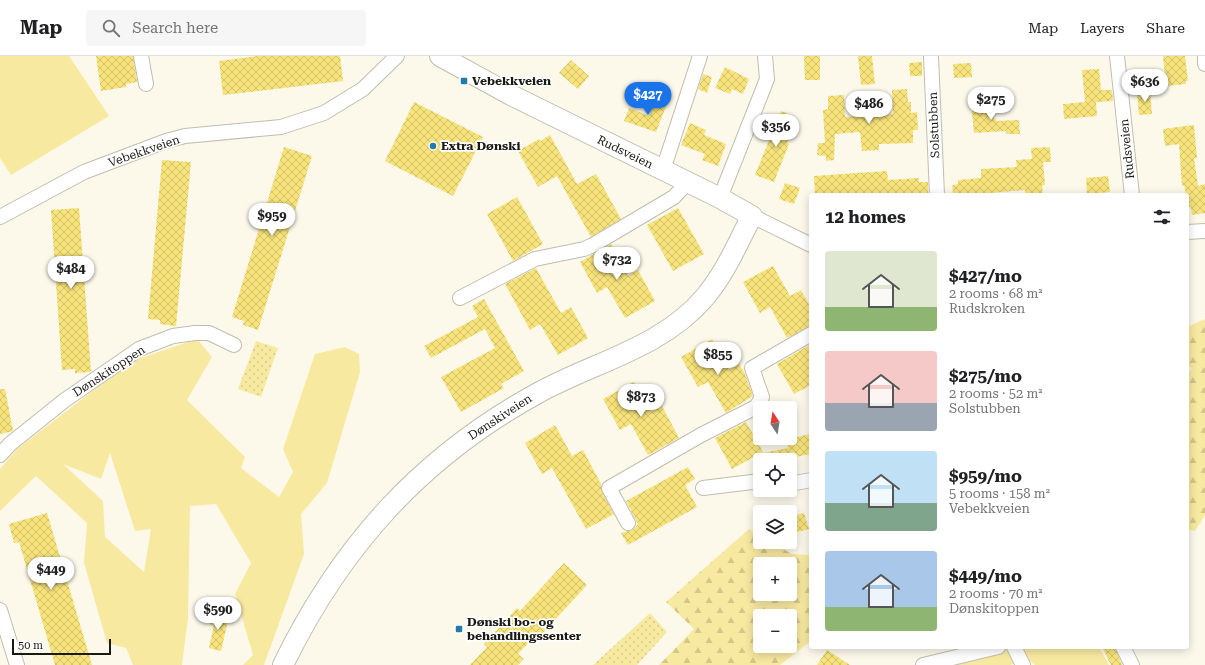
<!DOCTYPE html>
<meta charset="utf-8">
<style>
body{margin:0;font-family:"Roboto Serif",serif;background:#f6f6f6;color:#202124;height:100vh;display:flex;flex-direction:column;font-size:15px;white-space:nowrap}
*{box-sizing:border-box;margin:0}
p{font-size:13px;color:#757577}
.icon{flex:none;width:22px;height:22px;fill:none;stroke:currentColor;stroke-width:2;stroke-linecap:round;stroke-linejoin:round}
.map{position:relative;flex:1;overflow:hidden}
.sheet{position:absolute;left:809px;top:137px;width:380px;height:456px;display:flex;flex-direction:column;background:#fff;border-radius:4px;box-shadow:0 2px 10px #0003}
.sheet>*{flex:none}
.needle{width:26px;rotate:348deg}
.controls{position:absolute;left:753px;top:345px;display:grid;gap:8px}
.controls a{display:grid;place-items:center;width:44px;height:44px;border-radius:4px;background:#fff;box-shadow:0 2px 10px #0003;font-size:20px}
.scale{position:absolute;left:12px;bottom:10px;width:99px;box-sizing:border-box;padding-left:4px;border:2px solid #1a1914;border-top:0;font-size:11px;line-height:14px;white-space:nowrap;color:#1a1914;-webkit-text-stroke:3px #fff;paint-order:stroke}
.price{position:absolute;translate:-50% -34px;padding:0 9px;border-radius:14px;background:#fff;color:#222;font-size:13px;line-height:26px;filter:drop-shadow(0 1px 2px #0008)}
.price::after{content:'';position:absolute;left:50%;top:24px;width:12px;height:9px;margin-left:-6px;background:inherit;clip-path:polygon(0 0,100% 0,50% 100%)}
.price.selected{background:#1a73e8;color:#fff}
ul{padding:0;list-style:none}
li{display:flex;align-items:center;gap:12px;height:100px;padding:0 16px}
li span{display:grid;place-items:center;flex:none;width:112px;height:80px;border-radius:4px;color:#555}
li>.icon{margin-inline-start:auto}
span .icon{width:48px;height:48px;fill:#fffc;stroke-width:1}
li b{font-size:17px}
h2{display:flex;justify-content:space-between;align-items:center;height:48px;padding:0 16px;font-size:17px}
header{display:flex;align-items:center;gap:24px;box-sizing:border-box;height:56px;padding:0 20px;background:#fff;border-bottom:1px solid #e0e0e0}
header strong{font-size:19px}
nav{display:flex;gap:22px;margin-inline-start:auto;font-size:14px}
.search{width:280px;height:36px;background:#f6f6f6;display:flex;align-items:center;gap:10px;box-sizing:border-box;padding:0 14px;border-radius:4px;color:#757577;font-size:15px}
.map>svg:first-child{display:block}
</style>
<header>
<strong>Map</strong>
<div class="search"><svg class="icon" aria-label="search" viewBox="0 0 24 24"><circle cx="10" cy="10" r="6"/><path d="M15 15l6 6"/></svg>Search here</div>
<nav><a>Map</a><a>Layers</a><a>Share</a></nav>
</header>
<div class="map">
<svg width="1205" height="609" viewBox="0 0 1205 609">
<defs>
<pattern id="forest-firs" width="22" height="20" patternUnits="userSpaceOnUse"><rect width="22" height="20" fill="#f8e9a1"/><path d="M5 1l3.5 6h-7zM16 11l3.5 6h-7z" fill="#d4c78a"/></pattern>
<pattern id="park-dots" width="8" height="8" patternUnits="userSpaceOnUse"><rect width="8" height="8" fill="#f8e9a1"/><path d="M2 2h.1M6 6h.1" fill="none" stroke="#d4c78a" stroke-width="1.8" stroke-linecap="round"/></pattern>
<pattern id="building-cross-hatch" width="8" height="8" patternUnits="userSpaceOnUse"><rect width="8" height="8" fill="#f7e37b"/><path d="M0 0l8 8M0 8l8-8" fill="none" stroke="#d3c269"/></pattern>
</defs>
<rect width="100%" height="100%" fill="#fcf9eb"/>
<g fill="#f8e9a1" fill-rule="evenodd">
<path d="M0 0H69L109 60 11 119 0 102Z"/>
<path d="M197 283 212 301 187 344 245 401 241 412 279 441 293 416 283 393 315 298 345 291 359 298 360 316 327 427 301 458 304 498 264 609H243L253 599 235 538 251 507 216 448 190 450 188 562 182 609H133L126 592 107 587 84 507 87 467 36 420 0 455V413L17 393 132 305ZM110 397 135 475 151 473 144 516 105 481 103 445 63 408 101 423Z"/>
<path d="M1015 591H1099L1109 609H1035L1024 600 1011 609H953Z"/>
</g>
<g fill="url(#forest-firs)" fill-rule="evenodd">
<path d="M1205 263V459L1195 475 1187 473V317L1192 313 1187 309V271Z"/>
<path d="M749 473 760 480V486H771L792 498 811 499V585L780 609H659L694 573 666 546ZM760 508H790V538H760ZM760 560H790V590H760Z"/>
</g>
<g fill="url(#park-dots)">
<path d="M256 285 278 292 261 341 238 333Z"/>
<path d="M650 557 667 576 637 609H593Z"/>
</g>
<g fill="url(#building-cross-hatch)">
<path d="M96 0H133L137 26 126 28V31L101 35Z"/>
<path d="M257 0H340L343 25 223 39 219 5Z"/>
<path d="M804 0H820V24H805Z"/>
<path d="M858 0H872L875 28 861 29Z"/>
<path d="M1163 0H1185L1188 25H1186V28L1166 30Z"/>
<path d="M571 4 589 20 578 33 559 17Z"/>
<path d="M922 6V20H910L909 7Z"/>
<path d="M971 7 972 21 954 22 953 8Z"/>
<path d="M725 11 749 23 743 38 732 33 730 38 715 32Z"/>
<path d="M1099 13 1101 34H1112L1113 45 1096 46 1097 60 1064 63 1063 48 1085 46 1082 14Z"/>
<path d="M703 18 712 21 707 37 698 33Z"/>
<path d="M907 33 908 46H911V57L917 56 918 74H913V87L879 88V94L862 95 860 76 835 78 834 104 826 105V100L817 99 818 87H825L823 54 828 53V40L844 39 845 61 893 58 892 34Z"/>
<path d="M1150 35 1152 58 1139 59 1137 37Z"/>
<path d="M657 41 668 45 656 76 624 65 629 52 649 60Z"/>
<path d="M987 44 989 60 994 59V64L996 63V65L1019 64 1020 78H1006V75L974 77 971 45Z"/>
<path d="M414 46 483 81 453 140 385 105Z"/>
<path d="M781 55 794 60 790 70 793 71 787 87 789 88 774 126 755 119Z"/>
<path d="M690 67 706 74 704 79 726 88 718 110 702 104 705 98 681 89Z"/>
<path d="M1194 69 1197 102H1194L1198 130 1205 128V157L1192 159 1191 151H1188L1184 129 1182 130 1179 88 1165 90 1163 73Z"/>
<path d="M550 79 577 128 596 118 621 163 591 181 557 120 538 131 518 95 539 83 540 85Z"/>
<path d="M284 91 312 100 258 274 243 269 244 265 232 261Z"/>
<path d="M1050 91 1051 106H1043L1045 129H1042L1043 139H1025V134L991 137V139H953L952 129 958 128V124L981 122V113L1017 111 1016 104 1032 103 1031 92Z"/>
<path d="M162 104 191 106 176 270 160 268V264L148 263Z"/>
<path d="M887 115 888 124 919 122V126H928V139H815L814 120Z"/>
<path d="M1108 120 1110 136 1087 138 1086 122Z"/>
<path d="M785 127 800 132 794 148 779 143Z"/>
<path d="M517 141 543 188 513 205 487 158Z"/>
<path d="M79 152 91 316 75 317V313L62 314 51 154Z"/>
<path d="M678 152 704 198 673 215 647 169Z"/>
<path d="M611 188 628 220 638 214 655 245 625 262 607 231 597 237 580 206Z"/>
<path d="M773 210 790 240 801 234 811 252V270L787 282 770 251 760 257 743 226Z"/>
<path d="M536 212 561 257 571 251 588 282 558 299 540 268 530 274 505 228Z"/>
<path d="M484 243 524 315 501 328 504 332 461 356 441 321 495 292 485 273 431 302 424 290 478 261 472 250Z"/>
<path d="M712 283 729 314 739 308 745 318 753 340 726 357 708 326 698 331 681 301Z"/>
<path d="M811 288V329L794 338 777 308Z"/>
<path d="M634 326 651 356 662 350 679 382 648 399 631 368 620 374 603 343Z"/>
<path d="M0 333H5L13 375 0 378Z"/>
<path d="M746 366 763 396 732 413 715 382Z"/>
<path d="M555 369 572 400 583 394 601 428 602 436 614 458 586 473 552 412 542 418 525 387Z"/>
<path d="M811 378V398L779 404H765L763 397 788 392 786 383Z"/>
<path d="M688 411 695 423 685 429 697 451 628 489 621 477 632 474 638 468 626 445Z"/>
<path d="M47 457 92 609H55L19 486 14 487 9 468Z"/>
<path d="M804 457 809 473 790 478V461Z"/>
<path d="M564 507 587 529 540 580 537 578 518 598 524 603 518 609H470L487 591 484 588 517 552 520 555Z"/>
<path d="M213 557 229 560 221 595 209 592 214 569H210Z"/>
<path d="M1102 591H1115L1122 609H1111Z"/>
<path d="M827 594 835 599 850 609H817Z"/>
</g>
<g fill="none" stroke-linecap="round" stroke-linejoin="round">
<defs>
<g id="street">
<path d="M141 0 146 28"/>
<path d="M931 0 937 139"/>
<path d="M1117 0 1132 139"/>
<path d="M1205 2V8"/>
<path d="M663 114 700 0"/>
<path d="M720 142 767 23 765 0"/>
<path d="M752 160 811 189"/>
<path d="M0 161 84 116 166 85 185 80 281 71 324 57 363 33 397 0"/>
<path d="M1187 176 1205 175"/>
<path d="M460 242 535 203 584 193 593 189 674 141 687 127"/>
<path d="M0 399 10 388 65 344 139 293 173 280 195 277H209L234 289"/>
<path d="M790 428 811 424"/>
<path d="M703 432 752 426 760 427"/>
<path d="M628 467 609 432 701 379 756 351 762 341 752 312 811 278"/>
<path d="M0 554 17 609"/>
<path d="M1014 591 1023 609"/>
<path d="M1123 591 1132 609"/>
<path d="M923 609 998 591"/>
</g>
<path id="secondary" d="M283 609C341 490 421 401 538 337 594 306 662 292 705 241 726 216 737 188 752 160L720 142 511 39 440 0"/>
</defs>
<use href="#street" stroke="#c0bdaf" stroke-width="16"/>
<use href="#secondary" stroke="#c0bdaf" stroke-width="22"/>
<use href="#street" stroke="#fff" stroke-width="14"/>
<use href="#secondary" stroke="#fff" stroke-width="20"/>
</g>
<g fill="#207daa" stroke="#fff" stroke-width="1.5">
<rect x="460" y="21" width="8" height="8" rx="2"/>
<circle cx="433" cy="90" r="4"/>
<rect x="455" y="569" width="8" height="8" rx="2"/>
</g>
<g text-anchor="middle" stroke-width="3.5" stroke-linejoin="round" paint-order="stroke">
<g font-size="12" font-weight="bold" fill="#1a1914" stroke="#fff" text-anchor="start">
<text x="472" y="29">Vebekkveien</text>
<text x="441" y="94">Extra Dønski</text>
<text x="467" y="570">Dønski bo- og<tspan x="467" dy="14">behandlingssenter</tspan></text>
</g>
<g font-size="12" fill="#1a1914" stroke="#fff">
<text transform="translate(934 69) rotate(-92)" y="4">Solstubben</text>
<text transform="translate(1127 93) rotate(-96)" y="4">Rudsveien</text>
<text transform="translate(144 95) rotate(-19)" y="4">Vebekkveien</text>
<text transform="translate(625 96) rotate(26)" y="4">Rudsveien</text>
<text transform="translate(109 315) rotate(-33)" y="4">Dønskitoppen</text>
<text transform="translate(500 361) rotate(-33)" y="4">Dønskiveien</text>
</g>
</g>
</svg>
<div class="controls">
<a><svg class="needle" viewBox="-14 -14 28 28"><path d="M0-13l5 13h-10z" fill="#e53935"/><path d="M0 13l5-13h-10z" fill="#757577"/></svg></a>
<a><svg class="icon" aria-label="locate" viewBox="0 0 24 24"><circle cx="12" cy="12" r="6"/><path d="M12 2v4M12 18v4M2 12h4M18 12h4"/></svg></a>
<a><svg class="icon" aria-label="layers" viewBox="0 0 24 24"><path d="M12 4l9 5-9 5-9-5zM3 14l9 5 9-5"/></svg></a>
<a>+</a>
<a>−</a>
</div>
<div class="scale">50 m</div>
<b class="price" style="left:1145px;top:47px">$636</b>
<b class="price selected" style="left:648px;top:60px">$427</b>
<b class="price" style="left:991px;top:65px">$275</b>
<b class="price" style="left:869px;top:69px">$486</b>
<b class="price" style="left:776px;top:92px">$356</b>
<b class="price" style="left:272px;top:181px">$959</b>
<b class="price" style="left:617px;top:225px">$732</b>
<b class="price" style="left:71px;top:234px">$484</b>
<b class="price" style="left:718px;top:320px">$855</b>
<b class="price" style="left:641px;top:362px">$873</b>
<b class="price" style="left:51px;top:535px">$449</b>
<b class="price" style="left:218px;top:575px">$590</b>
<section class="sheet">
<h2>12 homes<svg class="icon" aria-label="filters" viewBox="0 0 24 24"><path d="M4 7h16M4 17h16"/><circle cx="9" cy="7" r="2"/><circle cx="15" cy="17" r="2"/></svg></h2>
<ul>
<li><span style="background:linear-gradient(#dfe7d0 70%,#8fb573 0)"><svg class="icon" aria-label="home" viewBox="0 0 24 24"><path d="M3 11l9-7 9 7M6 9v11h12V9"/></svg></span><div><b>$427/mo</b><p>2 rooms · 68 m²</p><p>Rudskroken</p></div></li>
<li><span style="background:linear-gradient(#f6c9c9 65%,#9aa5b1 0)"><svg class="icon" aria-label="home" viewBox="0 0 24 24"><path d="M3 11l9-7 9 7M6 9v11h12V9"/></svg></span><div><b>$275/mo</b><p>2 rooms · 52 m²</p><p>Solstubben</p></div></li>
<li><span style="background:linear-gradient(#bfe0f5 65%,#7fa58c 0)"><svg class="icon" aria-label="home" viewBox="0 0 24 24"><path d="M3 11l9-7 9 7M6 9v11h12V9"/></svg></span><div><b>$959/mo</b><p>5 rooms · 158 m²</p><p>Vebekkveien</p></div></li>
<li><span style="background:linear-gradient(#a9c7e8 70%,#8fb573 0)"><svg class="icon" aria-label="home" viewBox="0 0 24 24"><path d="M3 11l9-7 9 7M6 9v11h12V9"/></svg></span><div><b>$449/mo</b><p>2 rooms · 70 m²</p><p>Dønskitoppen</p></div></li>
</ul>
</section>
</div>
